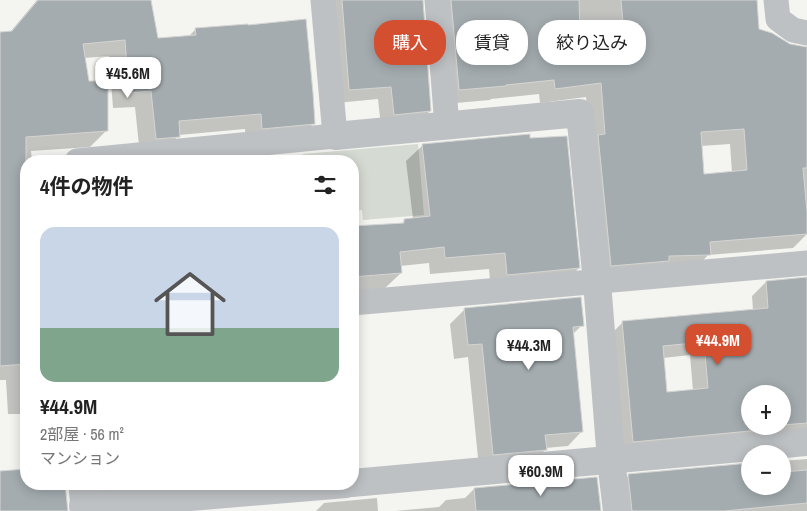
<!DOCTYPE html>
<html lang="ja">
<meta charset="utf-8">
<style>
body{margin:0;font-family:"Archivo Narrow","Noto Sans JP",sans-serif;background:#f2f2f2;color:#222;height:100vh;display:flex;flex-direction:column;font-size:19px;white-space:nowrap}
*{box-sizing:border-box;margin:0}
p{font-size:16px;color:#767676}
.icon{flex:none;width:28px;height:28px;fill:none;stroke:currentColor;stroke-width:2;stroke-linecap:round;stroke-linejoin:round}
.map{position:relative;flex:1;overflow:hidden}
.drawer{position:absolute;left:20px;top:155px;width:339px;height:335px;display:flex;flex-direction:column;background:#fff;border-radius:20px;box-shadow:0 2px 12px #0003}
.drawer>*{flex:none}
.top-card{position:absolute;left:374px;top:20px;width:358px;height:45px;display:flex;gap:10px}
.controls{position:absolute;left:741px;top:385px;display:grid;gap:10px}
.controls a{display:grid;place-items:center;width:50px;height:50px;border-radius:50%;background:#fff;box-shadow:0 2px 12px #0003;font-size:25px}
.price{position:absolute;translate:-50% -42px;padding:0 11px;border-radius:10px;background:#fff;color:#222;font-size:16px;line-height:32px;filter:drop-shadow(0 1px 2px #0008)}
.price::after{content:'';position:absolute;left:50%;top:30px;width:15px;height:11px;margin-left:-8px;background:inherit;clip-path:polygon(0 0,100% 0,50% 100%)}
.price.selected{background:#d44f30;color:#fff}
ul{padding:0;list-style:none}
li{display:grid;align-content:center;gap:10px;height:265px;padding:0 20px}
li+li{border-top:1px solid #e0e0e0}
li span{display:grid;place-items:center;height:155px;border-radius:15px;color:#555}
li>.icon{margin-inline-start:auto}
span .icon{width:90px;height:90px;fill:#fffc;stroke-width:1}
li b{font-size:21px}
h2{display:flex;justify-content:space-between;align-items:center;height:60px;padding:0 20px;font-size:21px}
.tag{padding:0 18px;border-radius:20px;background:#fff;box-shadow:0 2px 12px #0003;font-size:18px;line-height:45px}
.tag.selected{background:#d44f30;color:#fff}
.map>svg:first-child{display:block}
</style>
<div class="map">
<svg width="807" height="511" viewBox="0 0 807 511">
<rect width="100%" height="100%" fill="#f4f4f0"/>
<path fill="#d5dad2" d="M418 144 424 215 363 220 362 210 353 211 352 161H304L303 154Z"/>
<g fill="#0003" fill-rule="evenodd">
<path d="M37 0H150L157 39 188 37 196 29 314 123 297 139 246 144 245 129 179 135 163 152 140 155 135 107 113 108 109 56 84 58 88 82 107 130 90 147 31 151 32 161H26V414H8L6 380H0V44Z"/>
<path d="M329 0H422L430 111 417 124 381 127 378 99 336 103Z"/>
<path d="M433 0H756L758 30 789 45 807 48V234L793 248 708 255 695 269 597 280 591 144 586 97 540 103 539 94 491 99 490 100 444 104ZM730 144 732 173 703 175 701 146Z"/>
<path d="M423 145 579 268 562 284 491 291 489 269 430 274 429 263 400 266 401 273 384 289 352 291V227L401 224 405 220 413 219 406 161Z"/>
<path d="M807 278V450L619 455 608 337 622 323 753 310 752 296 766 282ZM690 355 693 391 666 394 663 358ZM750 394H782V426H750Z"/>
<path d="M464 310 582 325 572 335 582 431 568 446 545 448 546 449 531 464 479 468 468 357 454 359 450 324Z"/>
<path d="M807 459V511H618L615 489 629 475 750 464V486H782V461Z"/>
<path d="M26 470V484H265L136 499 66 487V511H0V472Z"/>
<path d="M474 489 600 511H395L439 507 446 500 465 498Z"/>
<path d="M377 498 378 511H316L324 503Z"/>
</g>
<g fill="#a4acb0" stroke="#d5d5d3" fill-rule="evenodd">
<path d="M38 0H151L158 38 196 35 195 28 248 24V25L306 19 313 93 315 124 262 129 261 114 179 121 180 137 156 139 151 91 129 93 125 40 83 44 89 81H108V131L26 137V364L0 366V32L12 31Z"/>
<path d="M342 0H423L431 111 394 115 391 87 349 90Z"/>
<path d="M451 0H579L580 32 624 33 621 0H757L759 29 772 33 790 44 807 47V168H803L807 212V234L710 242 711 255 669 256V261L611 266 598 135 605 134 601 83 555 89 554 80 506 85V86L459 90ZM744 129 747 170 704 174 701 132Z"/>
<path d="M530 134V138L567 136 580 268 507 275 505 253 445 258 444 247 400 252 402 273 352 277V226L404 223V219L430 216 422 144Z"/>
<path d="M807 277V423L782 425V394H750V426H767L750 428V431L633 442 622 321 768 308 766 281ZM704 342 708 388 667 392 663 346Z"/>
<path d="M581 297 584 326 573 327 583 432 545 435 547 450 493 455 482 344 468 345 464 308Z"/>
<path d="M750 463V486H782V472L807 470V503L724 511H632L628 474Z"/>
<path d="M26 469V484H65L68 511H0V471Z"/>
<path d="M597 477 601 511H476L474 488Z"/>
</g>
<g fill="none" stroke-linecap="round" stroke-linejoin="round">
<g stroke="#bdc1c4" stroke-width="25">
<path d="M437 0 447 126"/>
<path d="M776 0 778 19 793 30 807 33"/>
<path d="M77 161 335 136 323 0"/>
<path d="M352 303 807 263"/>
<path d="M81 484 83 511"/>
</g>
<g stroke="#bdc1c4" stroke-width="28">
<path d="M335 136 580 113 597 282 611 460 617 511"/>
<path d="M352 483 807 442"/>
<path d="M83 506 346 484"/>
</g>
</g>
</svg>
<div class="controls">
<a>+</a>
<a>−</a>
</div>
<b class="price" style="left:128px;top:99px">¥45.6M</b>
<b class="price selected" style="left:718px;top:366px">¥44.9M</b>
<b class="price" style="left:529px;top:371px">¥44.3M</b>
<b class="price" style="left:541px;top:497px">¥60.9M</b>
<div class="top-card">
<a class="tag selected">購入</a>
<a class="tag">賃貸</a>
<a class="tag">絞り込み</a>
</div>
<section class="drawer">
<h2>4件の物件<svg class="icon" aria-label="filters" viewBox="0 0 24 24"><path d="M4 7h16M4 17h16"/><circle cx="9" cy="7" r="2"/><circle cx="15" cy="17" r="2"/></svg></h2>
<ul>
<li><span style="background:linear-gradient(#c9d6e8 65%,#7fa58c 0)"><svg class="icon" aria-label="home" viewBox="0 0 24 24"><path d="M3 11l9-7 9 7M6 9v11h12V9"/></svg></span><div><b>¥44.9M</b><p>2部屋 · 56 m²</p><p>マンション</p></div></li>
</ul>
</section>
</div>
